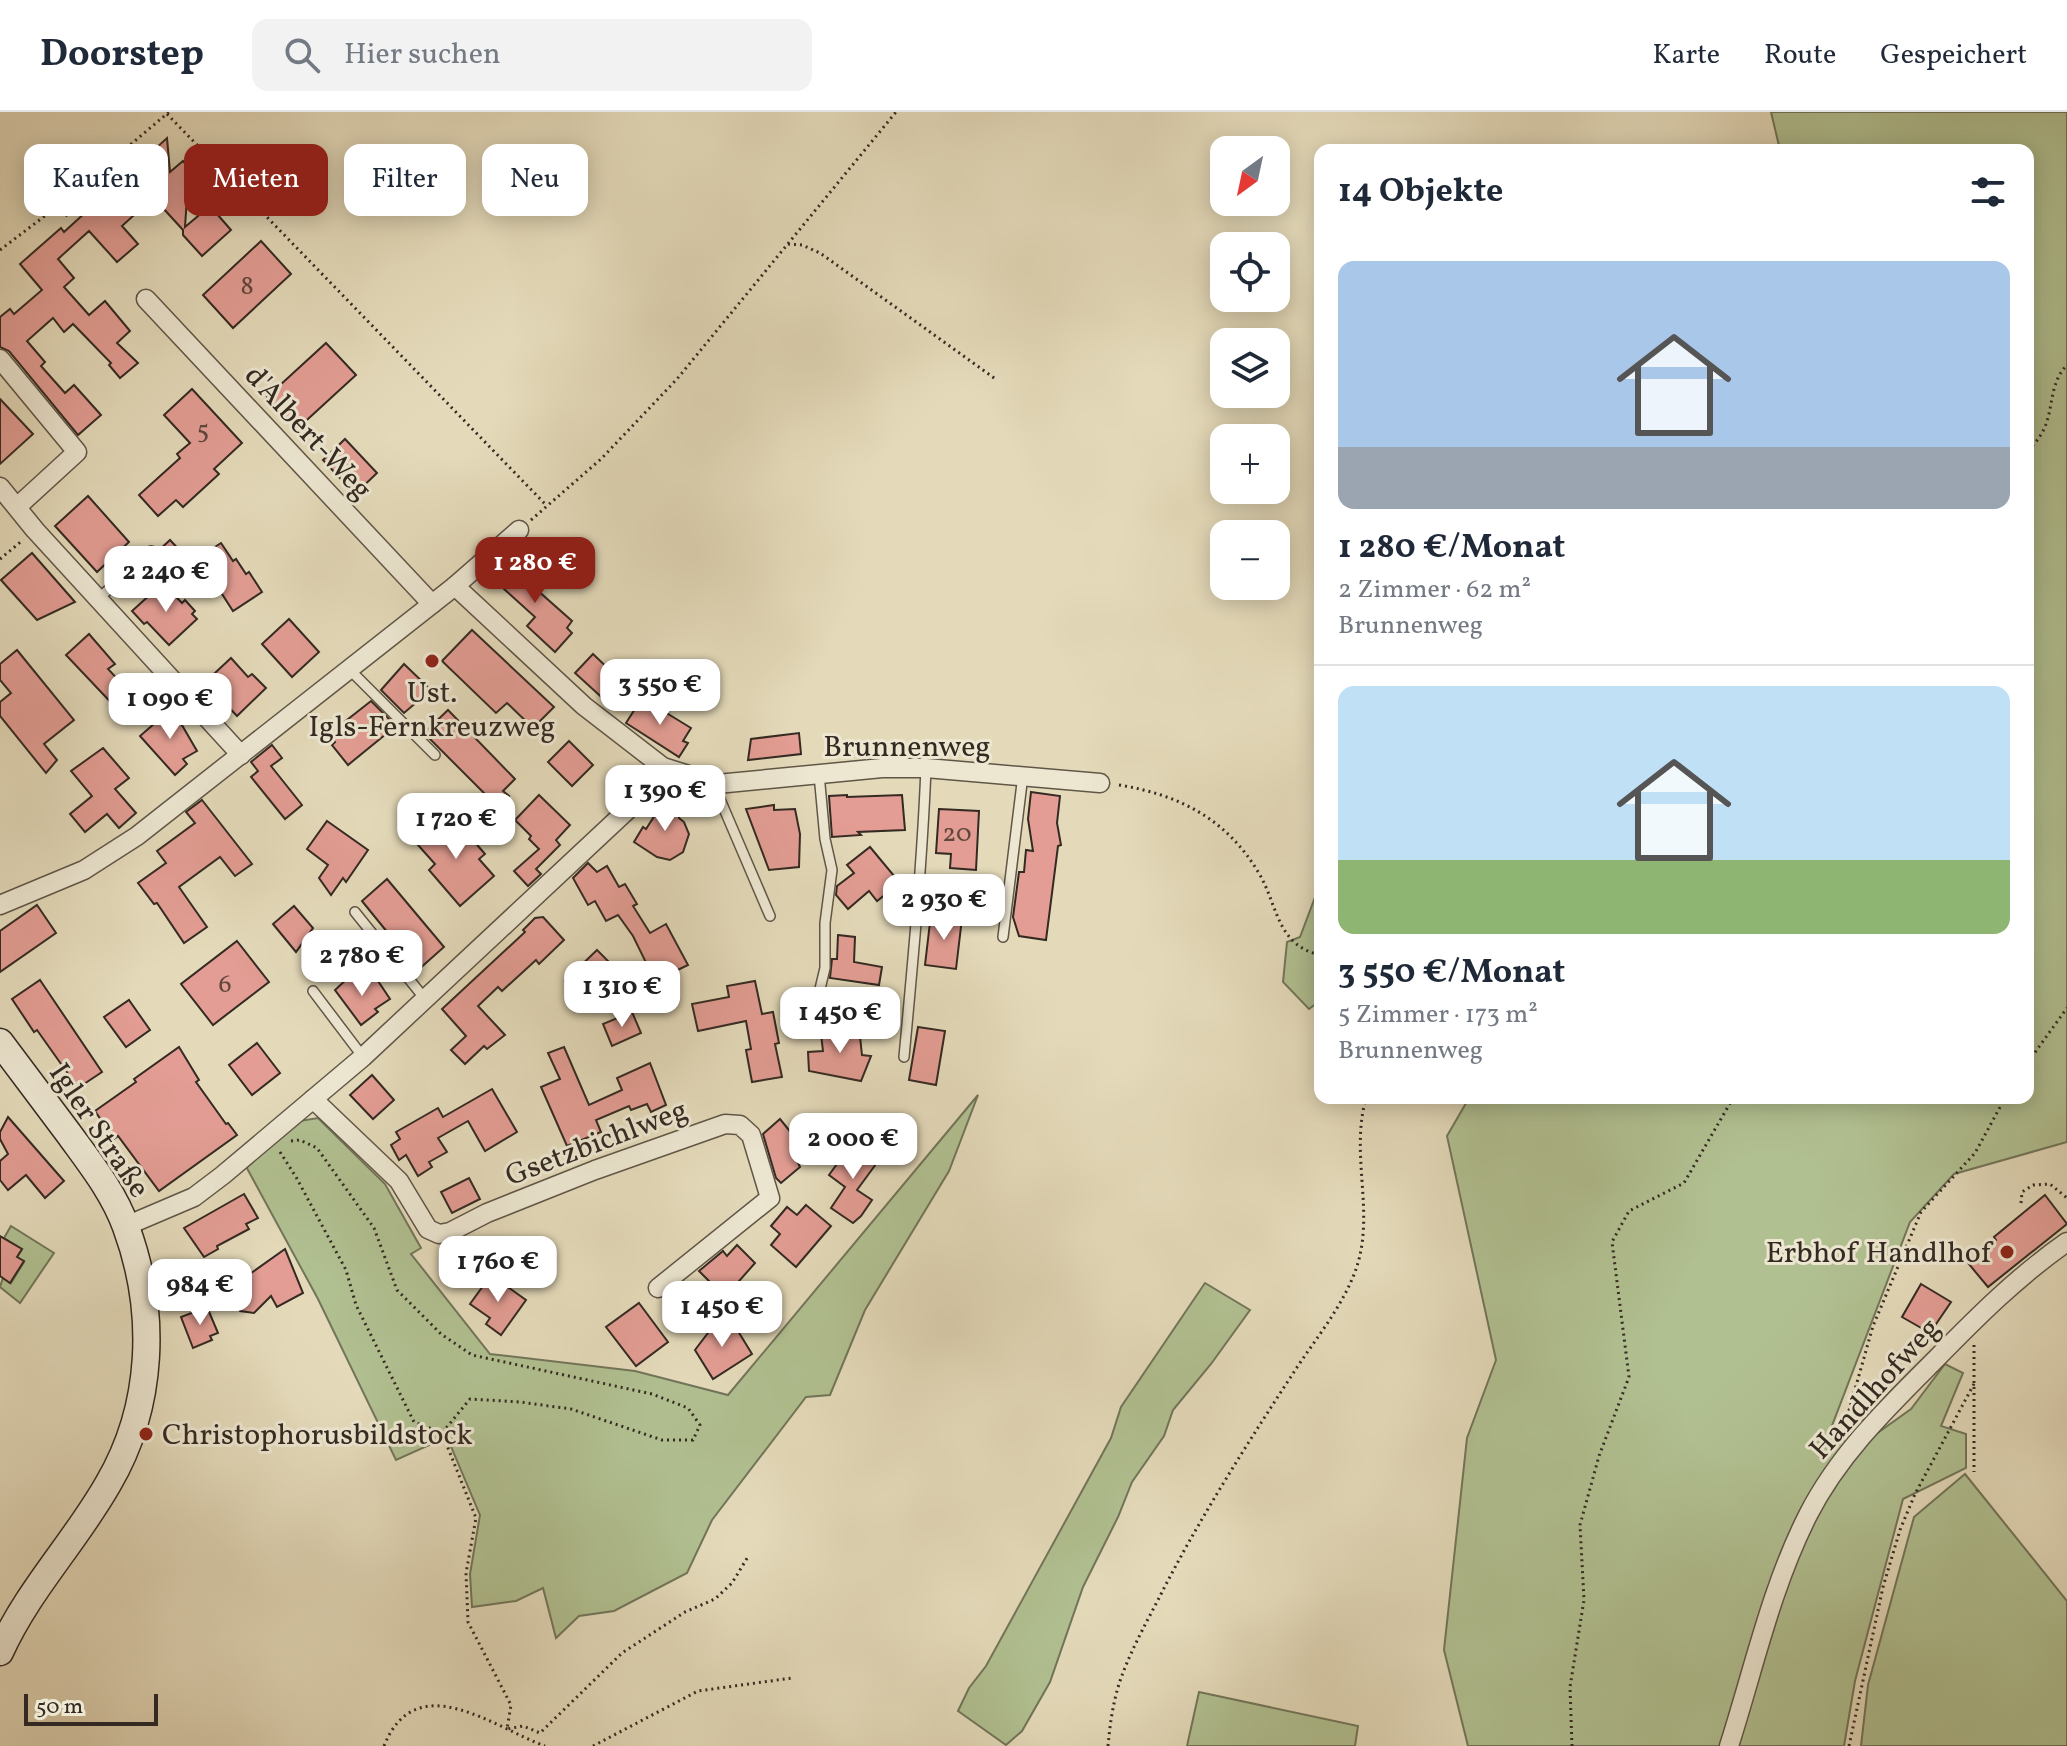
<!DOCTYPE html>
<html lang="de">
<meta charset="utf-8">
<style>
body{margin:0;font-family:Vollkorn,serif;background:#f2f2f3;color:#1f2937;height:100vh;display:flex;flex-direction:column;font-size:30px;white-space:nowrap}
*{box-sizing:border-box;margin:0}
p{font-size:26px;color:#747a83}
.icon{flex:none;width:44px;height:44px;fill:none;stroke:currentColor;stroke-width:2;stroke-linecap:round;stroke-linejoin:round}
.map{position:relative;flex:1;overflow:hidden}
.drawer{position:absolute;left:1314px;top:32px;width:720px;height:960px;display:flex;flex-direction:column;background:#fff;border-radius:16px;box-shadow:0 4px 20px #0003}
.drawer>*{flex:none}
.top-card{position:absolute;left:24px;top:32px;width:760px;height:72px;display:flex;gap:16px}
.needle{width:52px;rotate:213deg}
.controls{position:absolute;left:1210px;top:24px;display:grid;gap:16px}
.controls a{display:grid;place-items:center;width:80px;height:80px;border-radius:16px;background:#fff;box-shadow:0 4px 20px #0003;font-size:40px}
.scale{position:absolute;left:24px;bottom:20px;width:134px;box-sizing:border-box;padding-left:8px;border:4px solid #342a22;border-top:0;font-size:22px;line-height:28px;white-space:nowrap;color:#342a22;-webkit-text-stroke:6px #ede7d2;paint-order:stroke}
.price{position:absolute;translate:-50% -68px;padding:0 18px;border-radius:16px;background:#fff;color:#222;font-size:26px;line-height:52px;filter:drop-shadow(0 2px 4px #0008)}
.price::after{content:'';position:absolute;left:50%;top:48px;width:24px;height:18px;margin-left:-12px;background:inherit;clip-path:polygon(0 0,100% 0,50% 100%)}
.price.selected{background:#8f2418;color:#fff}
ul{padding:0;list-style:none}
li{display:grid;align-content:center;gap:16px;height:424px;padding:0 24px}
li+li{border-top:2px solid #e0e1e3}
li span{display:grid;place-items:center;height:248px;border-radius:16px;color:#555}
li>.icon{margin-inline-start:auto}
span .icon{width:144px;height:144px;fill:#fffc;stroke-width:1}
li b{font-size:34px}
h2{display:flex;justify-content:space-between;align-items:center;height:96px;padding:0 24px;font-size:34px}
.tag{padding:0 28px;border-radius:16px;background:#fff;box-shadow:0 4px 20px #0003;font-size:28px;line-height:72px}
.tag.selected{background:#8f2418;color:#fff}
header{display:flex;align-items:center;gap:48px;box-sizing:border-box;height:112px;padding:0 40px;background:#fff;border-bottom:2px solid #e0e1e3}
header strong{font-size:38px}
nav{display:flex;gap:44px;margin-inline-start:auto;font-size:28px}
.search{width:560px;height:72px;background:#f2f2f3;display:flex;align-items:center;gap:20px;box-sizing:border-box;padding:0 28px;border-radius:16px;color:#747a83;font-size:30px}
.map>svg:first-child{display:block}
</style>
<header>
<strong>Doorstep</strong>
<div class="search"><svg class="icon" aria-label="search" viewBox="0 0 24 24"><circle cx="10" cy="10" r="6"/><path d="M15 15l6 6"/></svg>Hier suchen</div>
<nav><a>Karte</a><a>Route</a><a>Gespeichert</a></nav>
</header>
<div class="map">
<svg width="2067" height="1634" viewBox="0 0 2067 1634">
<rect width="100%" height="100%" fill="#e4daba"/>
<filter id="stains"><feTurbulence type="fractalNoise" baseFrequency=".0025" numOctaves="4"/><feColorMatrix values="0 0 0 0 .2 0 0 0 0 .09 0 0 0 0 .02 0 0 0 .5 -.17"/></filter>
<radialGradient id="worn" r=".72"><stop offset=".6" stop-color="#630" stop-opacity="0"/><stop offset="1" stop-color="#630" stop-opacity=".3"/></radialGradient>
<g fill="#b1c091" stroke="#72755a" stroke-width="2">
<path d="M1771 0H2067V1030L1954 1062 1910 1110 1830 1319 1855 1337 1911 1297 1945 1252 1963 1261 1941 1314 1966 1322V1356L1903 1387 1855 1569 1844 1634H1468L1444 1538 1467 1326 1496 1248 1447 1024 1469 986H2028V38H1780Z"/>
<path d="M1320 772V893L1317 891 1309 897 1283 870 1287 830 1300 825Z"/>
<path d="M978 983 949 1059 865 1198 830 1283 806 1285 712 1408 687 1461 614 1499 579 1504 556 1526 543 1476 516 1489 472 1495 470 1462 480 1403 447 1325 396 1348 318 1187 242 1047 294 1010 318 1006 385 1072 421 1136 411 1142 490 1242 635 1259 728 1283Z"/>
<path d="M11 1114 54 1141 20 1191 0 1175 3 1166 11 1171 24 1150 17 1145 22 1137 4 1126Z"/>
<path d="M1205 1171 1250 1198 1211 1252 1173 1298 1164 1324 1132 1370 1118 1405 1083 1475 1050 1570 1022 1619 1006 1633 958 1599 969 1576 986 1554 1111 1326 1121 1295Z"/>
<path d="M1965 1362 2067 1489V1634H1861L1868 1573 1914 1405Z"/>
<path d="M1199 1580 1358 1614 1355 1634H1187Z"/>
</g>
<g fill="#e39d94" stroke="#342a22" stroke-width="2">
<path d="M167 26 170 60 183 49 189 56 185 115 210 94 231 118 202 144 183 123V118L130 60Z"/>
<path d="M110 78 133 104 122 114 138 132 117 150 89 119 58 147 74 166 64 175 89 203 105 189 130 219 117 231 138 251 120 266 109 253 111 251 73 212 64 220 53 206 27 229 45 250 41 254 65 281 74 273 101 303 78 323 9 239 0 235V205L10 197 14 202 42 178 20 152 61 116 64 120Z"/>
<path d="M261 129 291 162 233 216 203 183Z"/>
<path d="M326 231 356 263 297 317 267 285Z"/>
<path d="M192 277 242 331 214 357 219 362 183 395 176 388 158 404 139 383 180 346 177 342 190 331 164 303Z"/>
<path d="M0 287 33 322 0 352Z"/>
<path d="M345 327 377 361 355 382 323 348Z"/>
<path d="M88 384 129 430 97 460 55 414Z"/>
<path d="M170 428 183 442 171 453 158 439Z"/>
<path d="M221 431 233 449 236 447 246 462 249 460 262 480 233 499 220 479 217 481 193 449Z"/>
<path d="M32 441 75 490 37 508 1 468Z"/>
<path d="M515 445 537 464 531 470 536 477 572 509 567 516 572 521 555 540 527 514 535 505 494 468Z"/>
<path d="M163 471 182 491 185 488 195 499 192 502 197 507 169 533 147 510 144 512 132 499Z"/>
<path d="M289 507 319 540 292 565 262 532Z"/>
<path d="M472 518 554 595 533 616 507 591 496 601 442 549Z"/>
<path d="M89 522 115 552 108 557 135 586 120 600 66 543Z"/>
<path d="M17 538 74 608 44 632 57 648 46 661 0 604V590L11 581 0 568V552Z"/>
<path d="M593 542 614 562 618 557 629 567 608 591 575 561Z"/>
<path d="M231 546 248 565 252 562 266 576 237 604 223 589 219 593 201 574Z"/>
<path d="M404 552 431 578 404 601 381 578Z"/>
<path d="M642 586 691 616 683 629 688 631 679 645 626 611Z"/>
<path d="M371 589 394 612 386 622 348 653 332 633 335 630 333 627 341 619 338 615Z"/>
<path d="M172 596 197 639 183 647 187 652 175 663 140 624 155 611 153 607Z"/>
<path d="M448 598 515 667 503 679 509 684 498 695 424 621Z"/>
<path d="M799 621 801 642 748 648 751 627Z"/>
<path d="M569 629 593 653 572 674 548 650Z"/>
<path d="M272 633 282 646 271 654 302 693 285 707 251 665 258 659 251 650Z"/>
<path d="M103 636 129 666 115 677 136 701 119 716 107 702 85 720 70 702 92 684 71 659Z"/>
<path d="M1031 680 1060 684 1057 711 1061 733 1058 734 1046 828 1019 824 1013 805 1019 760H1024L1026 738 1033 739 1028 707Z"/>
<path d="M539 683 570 713 556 728 560 733 536 757 541 762 528 774 514 759 539 737 529 727 531 724 515 708Z"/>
<path d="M847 683V685L902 683 905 718 858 720 861 723 832 725 829 684Z"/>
<path d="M666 686 679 695V706L684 710 689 722 683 740 670 748 657 745 634 730 643 715 646 717Z"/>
<path d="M202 688 252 752 235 764 220 745 179 775 207 815 184 831 157 791 154 792 138 771 166 751 157 739 195 711 186 700Z"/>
<path d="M774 693V698L795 697 800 722 799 755 769 758 746 697Z"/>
<path d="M939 697 979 699 976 758 950 756 951 742 936 741Z"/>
<path d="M452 704 485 742 479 747 494 764 460 794 429 758 435 752 418 733Z"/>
<path d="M327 709 368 738 346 770 343 766 331 783 319 766 328 753 307 737Z"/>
<path d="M870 735 900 771 877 789 869 779 848 797 836 783 837 774 854 761 847 753Z"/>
<path d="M588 751 597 760 607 754 619 775 625 772 637 792 633 794 650 821 666 812 688 853 655 869 633 824 618 803 606 809 595 789 588 793 573 766Z"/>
<path d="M387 767 444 835 418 858 362 789Z"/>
<path d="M37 793 56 821 0 860V819Z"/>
<path d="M294 794 313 816 296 840 273 812Z"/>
<path d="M931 802 962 806 956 857 925 853Z"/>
<path d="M543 805 564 828 539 852 536 848 502 879 498 875 478 894 505 923 487 937 484 934 465 952 451 938 466 924 442 897 525 820 523 818 535 806Z"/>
<path d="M838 823 855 825 854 850 882 855 879 873 830 866 832 847H837Z"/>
<path d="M237 829 269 870 213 913 181 872Z"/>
<path d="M597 838 610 851 619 872 599 892 590 883 580 884 565 869Z"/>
<path d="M350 864 360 877 376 866 390 887 375 897 378 900 361 913 335 878Z"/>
<path d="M40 868 102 960 78 976 37 918 34 920 12 887Z"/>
<path d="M755 869 762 902 773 900 779 931 775 932 782 965 752 970 746 938 751 937 746 909 698 919 692 892 729 885 727 874Z"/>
<path d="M129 888 150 918 126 935 104 905Z"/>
<path d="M632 900 641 921 612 934 603 912Z"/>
<path d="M839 914V917L859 915 862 943 871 944 861 969 809 959 808 940 823 939 821 922Z"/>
<path d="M918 915 945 919 936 973 909 968Z"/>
<path d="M257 931 280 961 252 983 229 953Z"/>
<path d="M179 935 199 968 196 970 226 1012 228 1011 237 1023 159 1079 118 1024 114 1027 95 999 136 970 134 967Z"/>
<path d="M564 935 589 993 622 978 617 966 650 951 666 993 651 1000 647 992 631 998 629 994 596 1008 601 1020 567 1034 541 975 560 967 548 941Z"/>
<path d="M372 963 394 988 373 1007 350 983Z"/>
<path d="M492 977 517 1020 485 1039 468 1009 438 1026 447 1040 429 1050 432 1055 418 1064 406 1043 399 1048 391 1033 400 1027 396 1020 438 996 443 1005Z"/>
<path d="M8 1005 64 1069 45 1086 26 1063 8 1078 0 1068V1049L8 1042 0 1027V1020Z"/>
<path d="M780 1007 793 1023 797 1040 794 1042 800 1055 781 1071 776 1066 763 1022Z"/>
<path d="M859 1026 872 1035 866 1045 876 1052 857 1078 872 1088 861 1104 853 1111 831 1096 845 1075 829 1063 850 1034 853 1036Z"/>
<path d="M469 1066 480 1087 452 1101 441 1080Z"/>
<path d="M244 1082 258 1106 246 1112 249 1117 217 1134 218 1137 204 1145 184 1116Z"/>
<path d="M2045 1083 2067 1112 1988 1175 1968 1151 1996 1128 1994 1125Z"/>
<path d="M806 1093 831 1114 796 1155 771 1133 780 1122 771 1114 787 1095 797 1103Z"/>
<path d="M0 1124 22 1137 17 1145 24 1149 10 1171 0 1164Z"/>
<path d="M737 1133 755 1151 725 1185 699 1159 723 1139 727 1144Z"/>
<path d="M285 1137 303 1181 277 1195 271 1184 254 1201 240 1199 226 1179Z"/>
<path d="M491 1163 526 1188 501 1223 486 1212 490 1206 470 1192Z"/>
<path d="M1921 1172 1951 1190 1930 1221 1902 1205Z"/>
<path d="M639 1191 668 1230 636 1254 606 1215Z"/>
<path d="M207 1195 218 1221 210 1224 212 1228 193 1236 181 1205Z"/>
<path d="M730 1206 752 1242 713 1267 695 1238 711 1217Z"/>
</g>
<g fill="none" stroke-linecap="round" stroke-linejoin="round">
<defs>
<g id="service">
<path d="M98 487 151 439"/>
<path d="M349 557 435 643"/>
<path d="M819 662 825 727 832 758 825 811V856L820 877"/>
<path d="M713 671 770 804"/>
<path d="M355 800 425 887"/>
<path d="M1003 825 1023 663"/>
<path d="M313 879 363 945"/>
<path d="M904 945C913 848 922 753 926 656"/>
</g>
<g id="minor">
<path d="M146 187 432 492"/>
<path d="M0 247 77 340 17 395"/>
<path d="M0 375 35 418 241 643"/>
<path d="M455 474 584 594 663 655 717 672 882 656H926L1100 671"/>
<path d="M0 793 84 758 137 724 455 474 519 418"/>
<path d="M313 987 399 1069 428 1117 439 1122 450 1120 487 1101 595 1058 725 1012 740 1013 751 1023 770 1086 658 1176"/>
<path d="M126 1114 194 1085 223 1063 363 945 636 690 663 655"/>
<path d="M1729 1634C1754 1556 1771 1476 1808 1403 1839 1342 1888 1295 1935 1248 1977 1205 2018 1164 2067 1130"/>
</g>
<path id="secondary" d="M0 930C23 961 46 991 69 1022 90 1051 114 1081 126 1115 157 1199 154 1294 108 1372 75 1430 28 1478 0 1540"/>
</defs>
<use href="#service" stroke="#605648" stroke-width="12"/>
<use href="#minor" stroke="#605648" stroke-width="21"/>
<use href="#secondary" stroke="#342a22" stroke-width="29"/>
<g stroke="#342a22" stroke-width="3" stroke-dasharray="2 4" stroke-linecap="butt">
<path d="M167 2 547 394"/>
<path d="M58 94 69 106"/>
<path d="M788 132 802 133 820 141 997 268"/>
<path d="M0 138 58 94 169 0"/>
<path d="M2028 338C2060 310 2043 278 2067 253"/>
<path d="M531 408 601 347 677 267 896 0"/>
<path d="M0 447 23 428"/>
<path d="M1119 673C1181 683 1228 708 1260 763 1278 795 1277 833 1320 843"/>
<path d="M2028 950 2067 896"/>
<path d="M291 1029 300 1028 317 1036 374 1116 397 1178 441 1222 472 1243 652 1282 688 1296 700 1313 693 1328H662L571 1297 520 1290 470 1287 442 1321"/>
<path d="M280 1040 296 1065 346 1158 356 1193 414 1310 442 1321 476 1406 466 1461 468 1510 511 1593 507 1617 523 1614 540 1621 622 1541 685 1500 715 1487 732 1471 749 1443"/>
<path d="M2021 1091 2022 1080 2033 1073 2050 1072 2067 1086"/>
<path d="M1974 1233V1360"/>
<path d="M1844 1316 1873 1214 1921 1100 1975 1041 2005 986"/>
<path d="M384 1634C416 1554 493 1615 545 1634"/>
<path d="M593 1634 698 1579 792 1566"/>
<path d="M1108 1634C1110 1612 1113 1590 1120 1569 1130 1540 1145 1513 1159 1486 1198 1409 1245 1335 1292 1263 1313 1230 1338 1201 1353 1165 1378 1106 1349 1046 1366 986"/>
<path d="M1572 1634 1570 1575 1584 1488 1580 1413 1599 1344 1629 1265 1612 1130 1629 1099 1684 1071 1733 986"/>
<path d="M1849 1634 1883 1475 1900 1418 1915 1382 1975 1270"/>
</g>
<use href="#service" stroke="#ede7d2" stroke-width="9"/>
<use href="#minor" stroke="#ede7d2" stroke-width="18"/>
<use href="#secondary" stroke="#ede7d2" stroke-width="26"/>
</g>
<g fill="#8f2418" stroke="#ede7d2" stroke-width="3">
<circle cx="432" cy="549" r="8"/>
<circle cx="2007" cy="1140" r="8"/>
<circle cx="146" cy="1322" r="8"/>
</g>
<g text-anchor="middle" stroke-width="6" stroke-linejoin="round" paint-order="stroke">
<g font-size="26" fill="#60473e">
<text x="247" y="182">8</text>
<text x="203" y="326">5</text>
<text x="957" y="729">20</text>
<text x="225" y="880">6</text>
</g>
<g font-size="30" fill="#342a22" stroke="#ede7d2">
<text transform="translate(309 320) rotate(47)" y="10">d'Albert-Weg</text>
<text x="907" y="644">Brunnenweg</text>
<text transform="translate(100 1018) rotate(56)" y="10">Igler Straße</text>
<text transform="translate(596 1030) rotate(-21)" y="10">Gsetzbichlweg</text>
<text transform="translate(1874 1276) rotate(-48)" y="10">Handlhofweg</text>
</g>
<g font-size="30" fill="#342a22" stroke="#ede7d2">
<text x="432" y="590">Ust.<tspan x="432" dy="34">Igls-Fernkreuzweg</tspan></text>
<text x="1991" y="1150" text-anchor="end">Erbhof Handlhof</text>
<text x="162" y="1332" text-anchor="start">Christophorusbildstock</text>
</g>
</g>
<rect width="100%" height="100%" filter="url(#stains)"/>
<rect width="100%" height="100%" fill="url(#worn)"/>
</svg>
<div class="controls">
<a><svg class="needle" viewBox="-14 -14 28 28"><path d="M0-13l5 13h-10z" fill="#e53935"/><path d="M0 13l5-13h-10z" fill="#747a83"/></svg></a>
<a><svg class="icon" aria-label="locate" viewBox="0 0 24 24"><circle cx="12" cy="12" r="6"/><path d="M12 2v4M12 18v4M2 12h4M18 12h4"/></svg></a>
<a><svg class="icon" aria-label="layers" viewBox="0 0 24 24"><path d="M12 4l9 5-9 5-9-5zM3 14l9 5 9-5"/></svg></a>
<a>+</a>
<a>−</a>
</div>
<div class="scale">50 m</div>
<b class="price selected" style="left:535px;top:493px">1 280 €</b>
<b class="price" style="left:166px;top:502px">2 240 €</b>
<b class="price" style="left:660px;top:615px">3 550 €</b>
<b class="price" style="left:170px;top:629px">1 090 €</b>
<b class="price" style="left:665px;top:721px">1 390 €</b>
<b class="price" style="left:456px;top:749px">1 720 €</b>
<b class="price" style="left:944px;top:830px">2 930 €</b>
<b class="price" style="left:362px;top:886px">2 780 €</b>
<b class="price" style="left:622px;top:917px">1 310 €</b>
<b class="price" style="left:840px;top:943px">1 450 €</b>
<b class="price" style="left:853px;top:1069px">2 000 €</b>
<b class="price" style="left:498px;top:1192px">1 760 €</b>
<b class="price" style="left:200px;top:1215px">984 €</b>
<b class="price" style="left:722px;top:1237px">1 450 €</b>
<div class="top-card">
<a class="tag">Kaufen</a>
<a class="tag selected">Mieten</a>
<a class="tag">Filter</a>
<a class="tag">Neu</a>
</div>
<section class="drawer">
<h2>14 Objekte<svg class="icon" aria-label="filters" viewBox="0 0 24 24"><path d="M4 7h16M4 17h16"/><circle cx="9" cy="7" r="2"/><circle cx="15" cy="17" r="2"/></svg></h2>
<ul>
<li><span style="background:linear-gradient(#a9c7e8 75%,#9aa5b1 0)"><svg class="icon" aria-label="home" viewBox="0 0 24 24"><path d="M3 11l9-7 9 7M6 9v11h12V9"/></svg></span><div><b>1 280 €/Monat</b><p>2 Zimmer · 62 m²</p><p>Brunnenweg</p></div></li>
<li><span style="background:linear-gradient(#bfe0f5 70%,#8fb573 0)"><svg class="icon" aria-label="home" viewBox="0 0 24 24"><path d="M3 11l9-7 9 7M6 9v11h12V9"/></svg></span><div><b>3 550 €/Monat</b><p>5 Zimmer · 173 m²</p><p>Brunnenweg</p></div></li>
</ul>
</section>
</div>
